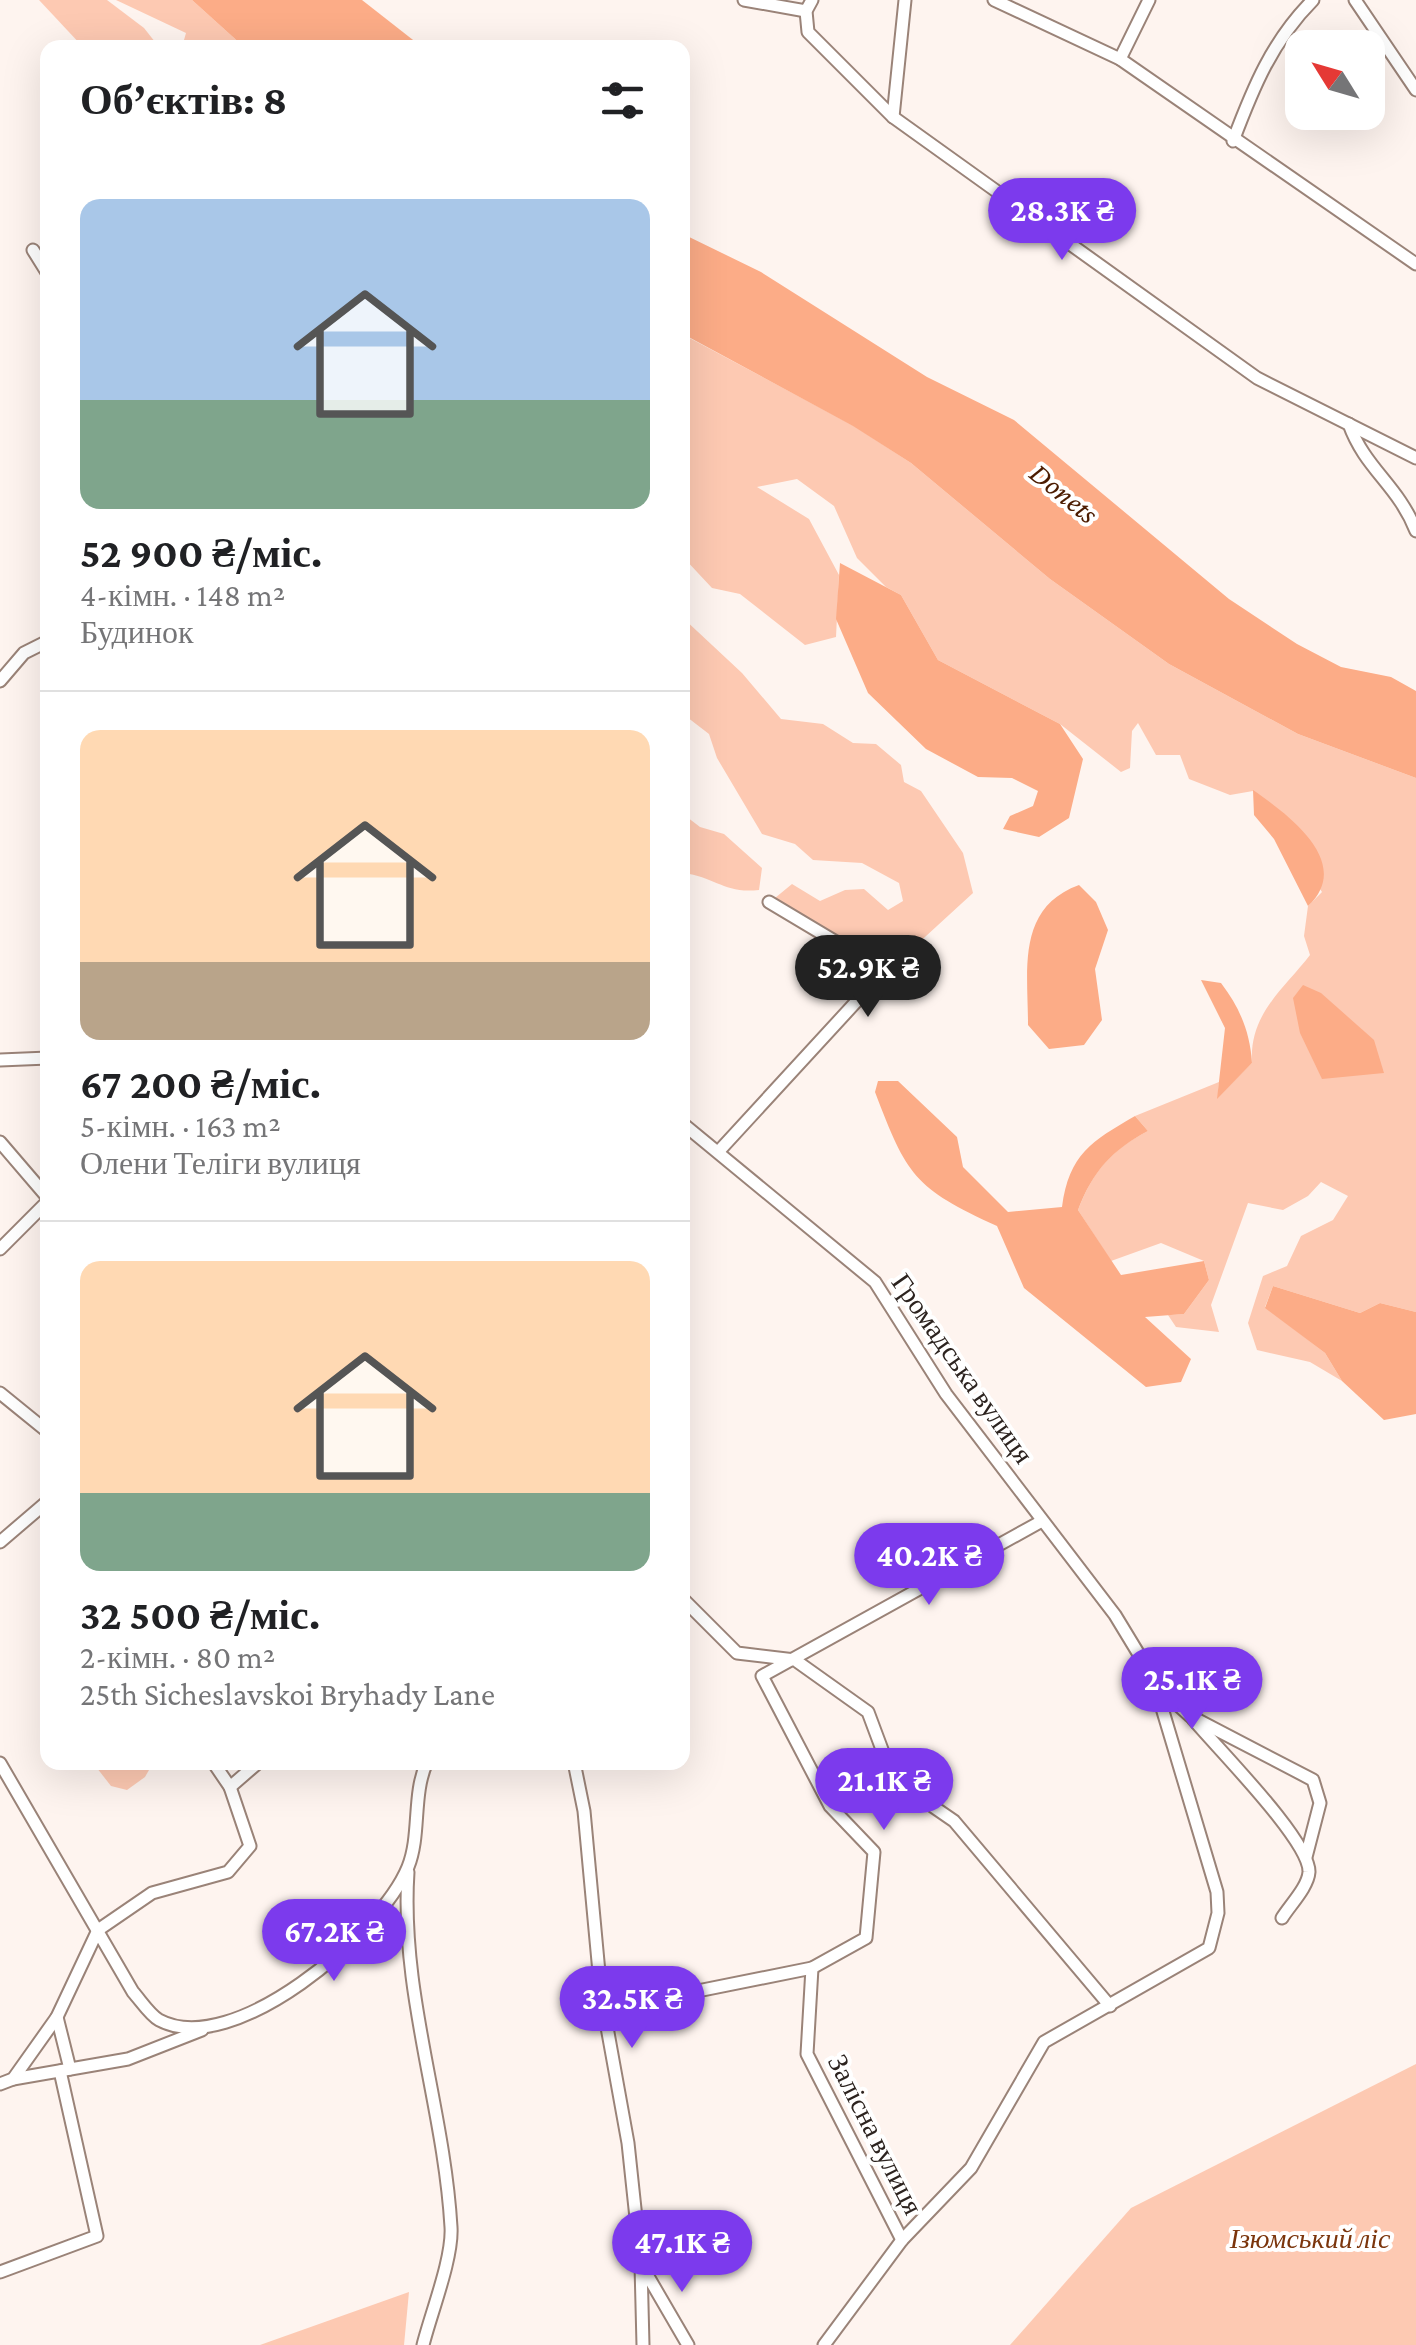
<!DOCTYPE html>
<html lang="uk">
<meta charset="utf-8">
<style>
body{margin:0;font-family:"Crimson Pro",serif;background:#f2f2f2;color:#202124;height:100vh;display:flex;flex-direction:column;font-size:38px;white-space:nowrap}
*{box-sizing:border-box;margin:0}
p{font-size:32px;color:#757577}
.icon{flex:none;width:55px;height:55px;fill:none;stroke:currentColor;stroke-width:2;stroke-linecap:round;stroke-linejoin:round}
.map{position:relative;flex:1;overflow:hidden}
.side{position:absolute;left:40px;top:40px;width:650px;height:1730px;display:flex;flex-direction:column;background:#fff;border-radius:20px;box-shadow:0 10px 40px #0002}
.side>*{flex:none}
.needle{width:65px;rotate:307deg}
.tools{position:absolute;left:1285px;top:30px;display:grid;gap:20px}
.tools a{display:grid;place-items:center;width:100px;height:100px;border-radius:20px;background:#fff;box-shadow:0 10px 40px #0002;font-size:50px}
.price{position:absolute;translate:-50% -85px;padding:0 22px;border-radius:35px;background:#7c3aed;color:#fff;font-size:32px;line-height:65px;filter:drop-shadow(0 2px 5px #0008)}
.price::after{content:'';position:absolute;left:50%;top:60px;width:30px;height:22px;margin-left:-15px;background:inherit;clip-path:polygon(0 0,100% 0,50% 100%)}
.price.selected{background:#222;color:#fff}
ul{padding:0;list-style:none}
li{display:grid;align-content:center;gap:20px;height:530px;padding:0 40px}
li+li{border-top:2px solid #e0e0e0}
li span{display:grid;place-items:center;height:310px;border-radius:20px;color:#555}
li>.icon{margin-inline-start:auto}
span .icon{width:180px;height:180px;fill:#fffc;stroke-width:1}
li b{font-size:42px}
h2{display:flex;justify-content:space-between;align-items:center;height:120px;padding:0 40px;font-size:42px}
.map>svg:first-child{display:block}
</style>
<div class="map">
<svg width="1416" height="2345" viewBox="0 0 1416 2345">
<rect width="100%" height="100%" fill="#fef4ef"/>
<g fill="#fdc9b2">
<path d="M39 0H107L144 28 159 47H83Z"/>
<path d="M116 0H192L244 47H182L186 33Z"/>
<path d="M682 334 854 426 911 463 1050 579 1169 664 1298 734 1416 778V1312L1380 1303 1360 1313 1273 1286 1265 1307 1325 1353 1342 1381 1310 1362 1257 1350 1248 1323 1263 1276 1287 1266 1301 1236 1333 1220 1348 1196 1321 1182 1308 1196 1283 1210 1248 1203 1211 1305 1219 1332 1176 1327 1168 1315 1184 1314 1209 1280 1204 1261 1161 1243 1111 1261 1078 1210C1093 1171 1111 1150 1148 1131L1135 1116 1219 1082 1218 1097 1252 1063C1249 1014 1283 990 1310 955L1304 936 1308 906 1322 892 1253 791 1230 795 1189 779 1180 755H1156L1138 723 1132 731 1130 768 1121 772 1060 724 938 660 901 595 886 587 857 558 834 506 797 479 757 487 809 519 839 575 836 637 805 645 740 594 712 588 683 557Z"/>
<path d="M682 617 742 673 781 719 823 724 853 743 876 744 901 765 904 782 921 791 963 853 973 893 866 991 869 977 836 942 775 898 792 884 820 901 845 890 864 889 888 910 903 901 899 883 862 863 813 860 795 844 762 834 717 758 709 734 683 714Z"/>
<path d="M683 814 700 827 724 834 762 868 759 890C724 894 716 877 683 873Z"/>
<path d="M93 1763H153L145 1777 127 1790 111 1786Z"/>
<path d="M1416 2064V2345H1010L1131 2208Z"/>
<path d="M409 2292 404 2345H260Z"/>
</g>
<g fill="#fcac87">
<path d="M192 0H362L422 47H244Z"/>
<path d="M683 234 761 272 927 377 1014 420 1229 599 1297 644 1341 667 1391 677 1416 691V778L1298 734 1169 664 1050 579 911 463 853 426 683 334Z"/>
<path d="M840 563 901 595 938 660 1060 724 1083 759 1069 818 1039 837 1003 829 1010 816 1033 806 1038 791 1012 778 978 777 926 749 868 693 836 619Z"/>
<path d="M1253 790C1289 815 1354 863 1308 906L1274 839 1254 815Z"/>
<path d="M1079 885 1096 902 1108 930 1095 969 1102 1020 1084 1045 1049 1049 1028 1025C1028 970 1016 908 1079 885Z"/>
<path d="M1201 980 1221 983C1240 1008 1250 1032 1252 1063L1217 1099 1225 1028Z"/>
<path d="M1303 985 1321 993 1374 1040 1384 1073 1322 1079 1300 1033 1293 998Z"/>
<path d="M878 1081H898L957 1137 963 1167 1008 1212 1062 1207C1069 1154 1092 1141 1135 1116L1148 1131C1112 1150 1093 1171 1078 1210L1121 1275 1204 1261 1209 1280 1184 1314 1145 1317 1191 1359 1181 1382 1146 1387 1024 1288 997 1226C914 1188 907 1176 875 1092Z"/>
<path d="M1273 1286 1360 1313 1380 1303 1416 1312V1414L1384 1420 1342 1381 1325 1353 1265 1308Z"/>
</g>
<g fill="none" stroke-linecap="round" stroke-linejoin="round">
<defs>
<g id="minor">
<path d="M744 0 806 11"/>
<path d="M812 0 806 11 808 32 893 117 1257 378 1416 458"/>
<path d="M994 0 1120 59 1416 264"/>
<path d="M1355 0 1416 90"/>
<path d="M1120 59 1149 0"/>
<path d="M893 117 905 0"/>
<path d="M1233 141C1253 88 1272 41 1313 0"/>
<path d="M33 250 48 274"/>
<path d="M1349 424C1365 469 1398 485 1416 531"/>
<path d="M0 681 24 653 48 641"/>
<path d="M0 1060 48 1058"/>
<path d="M682 1123 875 1282 946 1394 1115 1615 1149 1671 1159 1698 1217 1892 1218 1913 1209 1948 1044 2042 971 2168 902 2240 824 2345"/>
<path d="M0 1142 48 1198"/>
<path d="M719 1151 866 991 869 977 836 942 769 902"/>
<path d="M0 1249 48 1201"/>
<path d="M0 1393 48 1432"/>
<path d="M0 1542 48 1501"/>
<path d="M682 1598 737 1653 795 1660 868 1712 893 1779 954 1821 1110 2006"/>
<path d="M1159 1698H1170L1190 1716 1313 1780 1320 1803 1306 1857"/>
<path d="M1193 1719C1217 1748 1310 1841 1309 1872 1308 1887 1290 1905 1282 1918"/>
<path d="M574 1762 584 1811 601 1994 628 2143 641 2265 643 2345"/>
<path d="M0 1763 133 1992C141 2001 150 2015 159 2020 233 2060 381 1933 408 1867 421 1835 412 1794 427 1762"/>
<path d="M230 1787 259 1762"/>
<path d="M408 1872C400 1993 444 2107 451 2227 453 2258 431 2313 423 2345"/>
<path d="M812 1968 807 2054 902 2240"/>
<path d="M601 1994 628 2005 812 1968 866 1938 874 1852 830 1806 762 1676 1042 1521"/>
<path d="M57 2017 70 2069"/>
<path d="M13 2079 128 2059 202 2030"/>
<path d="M0 2084 13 2079 57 2017 98 1930 152 1893 228 1872 250 1846 230 1787 213 1762"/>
<path d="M642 2266 688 2345"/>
<path d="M0 2272 97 2236 60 2071"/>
</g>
</defs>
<use href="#minor" stroke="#9a8378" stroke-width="15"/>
<use href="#minor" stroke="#fff" stroke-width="11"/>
</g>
<g text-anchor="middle" stroke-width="8" stroke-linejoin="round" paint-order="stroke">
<g font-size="28" fill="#2c231f" stroke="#fff">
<text transform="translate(963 1368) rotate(55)" y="10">Громадська вулиця</text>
<text transform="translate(876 2134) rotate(63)" y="10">Залісна вулиця</text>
</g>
<g font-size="28" font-style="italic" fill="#7b350c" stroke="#fff">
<text x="1310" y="2248">Ізюмський ліс</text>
</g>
<g font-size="30" font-style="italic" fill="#4c1c01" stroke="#fff">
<text transform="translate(1064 493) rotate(39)" y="10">Donets</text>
</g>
</g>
</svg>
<div class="tools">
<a><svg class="needle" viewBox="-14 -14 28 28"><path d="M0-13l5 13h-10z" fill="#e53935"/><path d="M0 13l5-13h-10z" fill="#757577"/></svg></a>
</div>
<b class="price" style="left:1062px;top:263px">28.3K ₴</b>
<b class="price selected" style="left:868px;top:1020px">52.9K ₴</b>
<b class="price" style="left:929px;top:1608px">40.2K ₴</b>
<b class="price" style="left:1192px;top:1732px">25.1K ₴</b>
<b class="price" style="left:884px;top:1833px">21.1K ₴</b>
<b class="price" style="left:334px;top:1984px">67.2K ₴</b>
<b class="price" style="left:632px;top:2051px">32.5K ₴</b>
<b class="price" style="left:682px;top:2295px">47.1K ₴</b>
<section class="side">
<h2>Об’єктів: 8<svg class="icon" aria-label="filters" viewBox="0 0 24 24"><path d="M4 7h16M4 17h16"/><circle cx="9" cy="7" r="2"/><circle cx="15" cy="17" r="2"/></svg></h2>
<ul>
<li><span style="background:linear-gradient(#a9c7e8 65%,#7fa58c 0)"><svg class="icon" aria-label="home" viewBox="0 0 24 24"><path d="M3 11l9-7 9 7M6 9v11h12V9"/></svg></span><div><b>52 900 ₴/міс.</b><p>4-кімн. · 148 m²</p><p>Будинок</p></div></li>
<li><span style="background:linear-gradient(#ffd9b3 75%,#b9a48a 0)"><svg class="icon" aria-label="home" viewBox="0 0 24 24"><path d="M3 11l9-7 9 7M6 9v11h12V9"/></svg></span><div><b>67 200 ₴/міс.</b><p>5-кімн. · 163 m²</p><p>Олени Теліги вулиця</p></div></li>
<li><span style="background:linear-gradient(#ffd9b3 75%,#7fa58c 0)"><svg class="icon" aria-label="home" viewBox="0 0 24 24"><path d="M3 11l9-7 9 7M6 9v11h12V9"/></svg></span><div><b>32 500 ₴/міс.</b><p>2-кімн. · 80 m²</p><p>25th Sicheslavskoi Bryhady Lane</p></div></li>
</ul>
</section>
</div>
